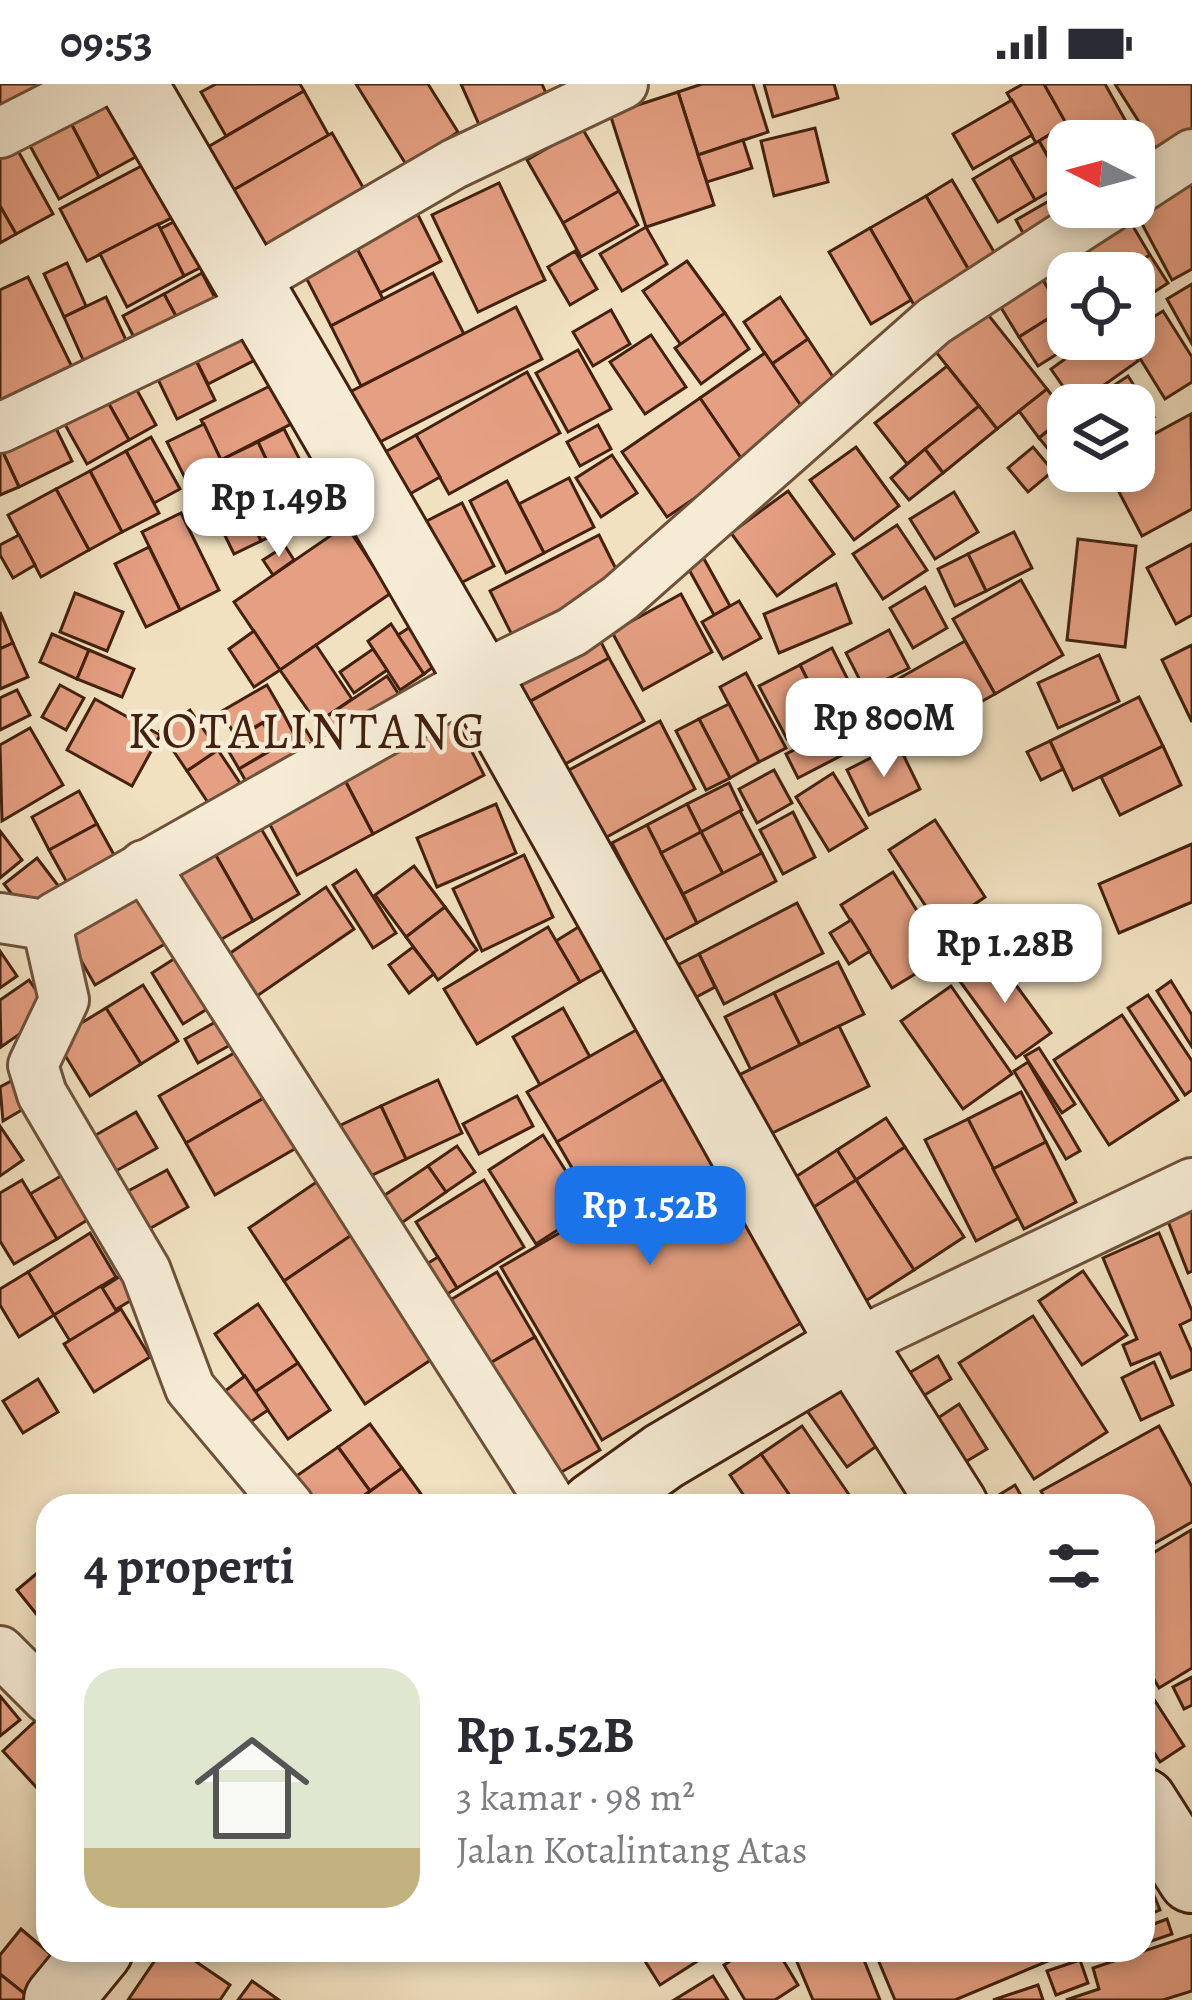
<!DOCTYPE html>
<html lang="id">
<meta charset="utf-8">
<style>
body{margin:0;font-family:Alegreya,serif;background:#f7f7f7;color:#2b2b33;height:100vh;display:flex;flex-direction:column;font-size:45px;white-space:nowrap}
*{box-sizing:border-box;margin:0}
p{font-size:39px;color:#7c7c81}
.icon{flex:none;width:66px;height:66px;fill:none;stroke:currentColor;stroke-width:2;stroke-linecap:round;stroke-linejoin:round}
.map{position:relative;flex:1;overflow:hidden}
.side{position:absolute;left:36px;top:1410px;width:1119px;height:468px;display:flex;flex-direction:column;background:#fff;border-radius:36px;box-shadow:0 6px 18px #0003}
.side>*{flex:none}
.needle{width:78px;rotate:276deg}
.controls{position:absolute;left:1047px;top:36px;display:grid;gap:24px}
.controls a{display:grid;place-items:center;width:108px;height:108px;border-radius:24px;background:#fff;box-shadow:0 6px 18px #0003;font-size:60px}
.price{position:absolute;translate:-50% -102px;padding:0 27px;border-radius:24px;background:#fff;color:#222;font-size:39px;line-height:78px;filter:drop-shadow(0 3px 6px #0008)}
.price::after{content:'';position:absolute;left:50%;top:72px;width:36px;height:27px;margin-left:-18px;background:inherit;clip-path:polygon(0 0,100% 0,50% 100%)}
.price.current{background:#1a73e8;color:#fff}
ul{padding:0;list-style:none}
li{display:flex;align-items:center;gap:36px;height:300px;padding:0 48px}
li+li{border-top:3px solid #e1e1e2}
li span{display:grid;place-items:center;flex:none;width:336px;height:240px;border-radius:36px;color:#555}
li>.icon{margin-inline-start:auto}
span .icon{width:144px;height:144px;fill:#fffc;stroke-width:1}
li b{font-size:51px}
h2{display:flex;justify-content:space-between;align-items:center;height:144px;padding:0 48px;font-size:51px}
.status{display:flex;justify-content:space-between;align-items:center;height:84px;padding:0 60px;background:#fff;direction:ltr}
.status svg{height:33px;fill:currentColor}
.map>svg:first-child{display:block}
</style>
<div class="status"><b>09:53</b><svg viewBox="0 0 49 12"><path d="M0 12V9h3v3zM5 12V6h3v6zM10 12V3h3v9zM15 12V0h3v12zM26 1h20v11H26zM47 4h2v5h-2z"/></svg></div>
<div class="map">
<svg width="1192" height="1916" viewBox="0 0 1192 1916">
<rect width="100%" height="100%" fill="#f1e1c0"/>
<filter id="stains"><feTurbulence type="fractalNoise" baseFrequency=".00167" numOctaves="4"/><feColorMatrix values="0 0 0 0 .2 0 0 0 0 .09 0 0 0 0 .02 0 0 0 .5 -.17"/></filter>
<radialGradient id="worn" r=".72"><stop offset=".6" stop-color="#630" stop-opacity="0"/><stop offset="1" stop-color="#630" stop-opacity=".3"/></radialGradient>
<g fill="#e59f82" stroke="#43210e" stroke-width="3">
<path d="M0 0H71L0 31Z"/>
<path d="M216 0H300L304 7 226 52 201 8Z"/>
<path d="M356 0H428L458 48 407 82Z"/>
<path d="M461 0H542L548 14 481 45Z"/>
<path d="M702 0H753L768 48 698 71 678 8Z"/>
<path d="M764 0H834L838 14 773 33Z"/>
<path d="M1023 0H1044L1067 40 1036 59 1007 9Z"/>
<path d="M1044 0H1105L1143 68 1134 73V57H1076Z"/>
<path d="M1115 0H1192V51L1160 71Z"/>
<path d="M107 3 143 69 99 93 64 26Z"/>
<path d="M304 7 329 52 230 108 206 64Z"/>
<path d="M678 8 714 121 646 143 610 30Z"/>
<path d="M1012 16 1032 51 973 85 953 50Z"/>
<path d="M64 26 99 93 59 115 23 49Z"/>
<path d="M1067 40 1076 57H1068V107L1039 57Z"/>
<path d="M582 44 619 107 563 139 527 76Z"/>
<path d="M815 44 828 98 774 112 761 57Z"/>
<path d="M332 49 368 112 266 170 230 108Z"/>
<path d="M12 56 53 130 16 150 0 122V63Z"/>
<path d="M743 56 752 84 707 98 698 71Z"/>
<path d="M1039 57 1063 100 1035 116 1010 73Z"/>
<path d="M1010 73 1035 116 998 138 973 95Z"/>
<path d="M149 78 177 131 87 177 60 125Z"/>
<path d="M1192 95V185L1172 196 1133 123Z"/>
<path d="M952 96 997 173 970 188 926 112Z"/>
<path d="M499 99 545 196 478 228 432 131Z"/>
<path d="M619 107 638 141 581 173 563 139Z"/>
<path d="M1061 110 1068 123 1029 160 1016 136Z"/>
<path d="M926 112 970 188 914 221 870 144Z"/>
<path d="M413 121 441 177 380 209 351 153Z"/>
<path d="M0 122 16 150 0 159Z"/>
<path d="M191 129 215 176 184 192 160 145Z"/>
<path d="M1131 139 1150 171 1121 189H1100L1087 167Z"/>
<path d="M158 140 184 192 127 223 100 170Z"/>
<path d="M646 143 667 180 622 207 600 170Z"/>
<path d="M870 144 911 216 871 240 829 168Z"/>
<path d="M351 153 383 215 331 242 299 180Z"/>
<path d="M1078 154 1099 187 1068 189V206L1055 215 1034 182Z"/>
<path d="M575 167 597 205 570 221 548 183Z"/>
<path d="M1150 171 1168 199 1134 221V189H1121Z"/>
<path d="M687 177 725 229 681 261 643 207Z"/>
<path d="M67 179 86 222 64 233 44 190Z"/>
<path d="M202 189 223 229 185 249 164 210Z"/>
<path d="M433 189 464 250 361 302 331 242Z"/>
<path d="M28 193 75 289 0 326V206Z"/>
<path d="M1042 195 1062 226 1019 253 1000 222Z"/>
<path d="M1192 200V260L1167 215Z"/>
<path d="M164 210 185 249 143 271 123 232Z"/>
<path d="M106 213 132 269 89 289 64 233Z"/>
<path d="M780 213 808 255 772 280 744 238Z"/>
<path d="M978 218 1047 305 997 345 928 258Z"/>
<path d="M516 223 542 275 372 362 346 310Z"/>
<path d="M611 226 630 260 593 282 573 248Z"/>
<path d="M1062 226 1068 235V255H1081L1038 282 1019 253Z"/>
<path d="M1163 227 1192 273V298L1165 315 1128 255H1134V245Z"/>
<path d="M725 229 749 265 701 300 675 264Z"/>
<path d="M238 240 255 276 208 300 190 264Z"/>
<path d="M651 251 686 303 645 330 610 278Z"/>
<path d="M808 255 845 311 810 335 772 280Z"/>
<path d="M1093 255H1123L1138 277 1076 321 1051 285Z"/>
<path d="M190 264 215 316 177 335 152 283Z"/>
<path d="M578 266 611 325 568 348 536 289Z"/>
<path d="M765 269 810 335 745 380 700 314Z"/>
<path d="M947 282 979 322 907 380 875 339Z"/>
<path d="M127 288 156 341 129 356 100 304Z"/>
<path d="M527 288 560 349 449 410 416 351Z"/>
<path d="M1128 292 1154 333 1134 345V321H1084Z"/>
<path d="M272 301 291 340 221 376 201 336Z"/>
<path d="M100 304 129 356 87 380 58 328Z"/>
<path d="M1047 305 1067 331 1039 354 1019 327Z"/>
<path d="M700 314 745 380 667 433 622 368Z"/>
<path d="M979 322 997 345 943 389 925 365Z"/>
<path d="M49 330 72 377 19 403 0 362Z"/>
<path d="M1191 330 1192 425 1142 452 1108 387H1134V361Z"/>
<path d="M1067 331 1068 379 1063 383 1039 354Z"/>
<path d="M204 340 221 376 185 394 167 358Z"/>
<path d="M598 341 611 365 580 382 567 358Z"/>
<path d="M284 345 302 380 275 394 258 358Z"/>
<path d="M416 351 440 393 408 411 385 368Z"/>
<path d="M151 353 180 405 154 419 126 367Z"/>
<path d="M258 358 275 394 239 412 221 376Z"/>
<path d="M0 362 19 403 0 411Z"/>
<path d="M856 363 899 422 854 456 810 396Z"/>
<path d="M1033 363 1053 387 1028 408 1008 384Z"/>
<path d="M925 365 943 389 909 416 891 394Z"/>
<path d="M126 367 159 429 122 448 90 387Z"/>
<path d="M612 371 637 409 601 433 576 394Z"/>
<path d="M221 376 239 412 212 425 194 389Z"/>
<path d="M297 383 320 428 261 457 239 412Z"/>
<path d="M90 387 122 448 89 466 56 405Z"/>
<path d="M569 394 594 443 544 469 519 420Z"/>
<path d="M507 397 544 469 506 489 470 417Z"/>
<path d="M56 405 89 466 41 493 8 431Z"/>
<path d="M788 407 834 470 777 512 731 449Z"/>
<path d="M954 408 978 448 935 475 910 435Z"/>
<path d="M239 412 261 457 234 470 212 425Z"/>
<path d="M462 419 494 482 441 509 409 446Z"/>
<path d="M181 429 219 506 180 526 142 448Z"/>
<path d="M346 441 391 509 280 586 234 518Z"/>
<path d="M897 441 927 486 883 515 853 470Z"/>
<path d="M1014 448 1032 484 986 507 968 470Z"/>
<path d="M19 451 35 481 13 494 0 471V461Z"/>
<path d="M599 451 626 505 517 561 490 507Z"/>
<path d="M1078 455 1136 462 1125 563 1067 556Z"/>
<path d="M1192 460V531L1176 540 1147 484Z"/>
<path d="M285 462 294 476 273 491 263 476Z"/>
<path d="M149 463 180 526 146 543 115 480Z"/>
<path d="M698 464 730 522 714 531 682 473Z"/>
<path d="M968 470 986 507 955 522 938 485Z"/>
<path d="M1021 496 1063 571 995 610 953 535Z"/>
<path d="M836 500 851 539 779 569 764 530Z"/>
<path d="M925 503 947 544 913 564 890 524Z"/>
<path d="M75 509 123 528 107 567 60 548Z"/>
<path d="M681 510 712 568 643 606 612 548Z"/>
<path d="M739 517 761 554 723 575 702 538Z"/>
<path d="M0 528 13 559 0 565Z"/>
<path d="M391 540 424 590 400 606 368 557Z"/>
<path d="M413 541 438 579 424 590 398 551Z"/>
<path d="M595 546 609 574 523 621 508 594Z"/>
<path d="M889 546 909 584 865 606 846 569Z"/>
<path d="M254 547 280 586 254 603 229 565Z"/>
<path d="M52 550 89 566 77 595 40 578Z"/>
<path d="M965 557 995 610 927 648 898 595Z"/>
<path d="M13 559 28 593 0 605V565Z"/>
<path d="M316 561 352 615 317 639 280 586Z"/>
<path d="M1192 561V638L1162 576Z"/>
<path d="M832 564 859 618 827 634 800 581Z"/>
<path d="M373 565 387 586 354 609 340 588Z"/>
<path d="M89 566 134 585 122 613 77 595Z"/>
<path d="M1099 571 1119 617 1058 644 1038 599Z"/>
<path d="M609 574 644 637 545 691 511 628Z"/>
<path d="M800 581 827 634 787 655 759 602Z"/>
<path d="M746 589 786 664 759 678 720 603Z"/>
<path d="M387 592 405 620 335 668 317 639Z"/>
<path d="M60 601 84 614 66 646 42 633Z"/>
<path d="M267 601 282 627 236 654 222 627Z"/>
<path d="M17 606 30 631 0 646V614Z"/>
<path d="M1139 613 1163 662 1073 706 1050 657Z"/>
<path d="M95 615 160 651 132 702 67 666Z"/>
<path d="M729 620 759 678 730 694 699 635Z"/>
<path d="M449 623 484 691 373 750 338 683Z"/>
<path d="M190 626 218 666 187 687 160 647Z"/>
<path d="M282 627 295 652 277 662 263 639Z"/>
<path d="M699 635 730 694 706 706 676 647Z"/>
<path d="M660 637 695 705 592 761 556 693Z"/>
<path d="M263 639 277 662 239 685 225 661Z"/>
<path d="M843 642 854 665 798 694 786 670Z"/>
<path d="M30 644 63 701 2 737 0 661Z"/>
<path d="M306 646 320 670 253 710 239 685Z"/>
<path d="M1050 657 1063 685 1041 696 1027 668Z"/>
<path d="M898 660 920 705 869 731 847 686Z"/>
<path d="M1163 662 1181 701 1120 731 1101 693Z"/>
<path d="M218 666 240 699 209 720 187 687Z"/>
<path d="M338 683 373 750 297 791 261 724Z"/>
<path d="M774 686 792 719 757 739 739 705Z"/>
<path d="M833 689 867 744 829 767 796 713Z"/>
<path d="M729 699 742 726 701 748 687 720Z"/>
<path d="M79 707 97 740 49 766 32 733Z"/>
<path d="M496 720 516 769 437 803 417 754Z"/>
<path d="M687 720 701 748 661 769 647 741Z"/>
<path d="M740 727 762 769 723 790 701 748Z"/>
<path d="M793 728 815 773 783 790 760 746Z"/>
<path d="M255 734 299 810 253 837 210 761Z"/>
<path d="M935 736 985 813 940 844 889 766Z"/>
<path d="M97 740 118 778 70 804 49 766Z"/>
<path d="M647 741 697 839 663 857 612 759Z"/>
<path d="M0 747 22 776 0 794Z"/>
<path d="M701 748 723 790 683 810 661 769Z"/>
<path d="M1192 760V818L1119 849 1099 800Z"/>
<path d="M210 761 253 837 208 863 164 787Z"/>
<path d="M762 769 776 797 697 839 683 810Z"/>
<path d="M524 771 553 833 482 867 453 805Z"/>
<path d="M37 774 63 808 30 834 4 800Z"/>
<path d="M414 782 445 823 406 853 375 811Z"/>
<path d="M356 786 396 849 373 864 333 801Z"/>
<path d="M893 788 945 872 892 904 841 821Z"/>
<path d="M326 803 354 845 257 912 229 870Z"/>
<path d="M141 807 170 857 95 901 66 850Z"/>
<path d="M797 819 823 869 724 920 699 870Z"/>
<path d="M445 823 477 866 438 896 406 853Z"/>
<path d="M971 823 988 849 957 870 940 844Z"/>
<path d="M851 836 870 867 849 880 830 849Z"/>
<path d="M580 842 605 884 580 898 556 857Z"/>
<path d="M548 843 580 898 477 960 444 905Z"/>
<path d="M413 863 434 890 409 909 389 881Z"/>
<path d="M0 867 17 892 0 904Z"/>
<path d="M699 870 715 903 687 918 670 885Z"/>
<path d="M180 871 212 922 183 940 152 889Z"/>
<path d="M994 871 1051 949 1016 974 959 896Z"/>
<path d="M838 878 864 930 800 961 774 909Z"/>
<path d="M29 896 51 928 1 963 0 916Z"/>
<path d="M1171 897 1192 931V963L1157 907Z"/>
<path d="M143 901 178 957 141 980 106 924Z"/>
<path d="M951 902 1012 990 963 1025 901 937Z"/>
<path d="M774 909 800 961 751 986 725 933Z"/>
<path d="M1148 911 1192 977V1006L1185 1011 1128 924Z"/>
<path d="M106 924 141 980 90 1012 55 955Z"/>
<path d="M563 924 590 973 540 1001 513 953Z"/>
<path d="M228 931 241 955 198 979 185 955Z"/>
<path d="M1122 931 1178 1016 1109 1061 1054 976Z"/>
<path d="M839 942 869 1002 764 1053 735 993Z"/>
<path d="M638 945 665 994 557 1058 527 1008Z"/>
<path d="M243 964 269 1011 186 1059 159 1012Z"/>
<path d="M1039 964 1075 1020 1062 1029 1025 972Z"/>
<path d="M1028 978 1080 1067 1066 1075 1014 987Z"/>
<path d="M17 994 32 1020 3 1037 0 1003Z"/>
<path d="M665 994 806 1236 602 1356 501 1183 597 1127 557 1058Z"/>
<path d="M438 996 462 1049 406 1075 381 1022Z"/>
<path d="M1021 1008 1046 1058 993 1085 968 1035Z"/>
<path d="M269 1011 298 1063 215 1111 186 1059Z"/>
<path d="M517 1012 533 1042 479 1070 463 1040Z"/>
<path d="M381 1022 406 1075 364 1095 339 1042Z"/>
<path d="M136 1028 157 1064 114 1088 94 1052Z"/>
<path d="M886 1034 905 1063 856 1096 837 1066Z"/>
<path d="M968 1035 1019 1134 976 1157 925 1056Z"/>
<path d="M0 1042 23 1076 0 1092Z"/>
<path d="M543 1051 590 1125 536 1160 489 1086Z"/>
<path d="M1046 1058 1076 1118 1024 1145 993 1085Z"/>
<path d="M457 1062 475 1088 446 1108 428 1082Z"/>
<path d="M905 1063 964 1153 914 1186 856 1096Z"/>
<path d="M837 1066 856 1096 813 1124 794 1094Z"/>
<path d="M428 1082 446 1108 400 1140 382 1113Z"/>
<path d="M167 1086 188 1123 149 1145 128 1107Z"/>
<path d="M66 1089 92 1133 57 1155 30 1110Z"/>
<path d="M22 1096 57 1155 14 1180 0 1157V1109Z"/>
<path d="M484 1096 524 1163 457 1204 416 1138Z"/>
<path d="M856 1096 914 1186 861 1220 803 1130Z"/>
<path d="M318 1097 353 1150 284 1197 249 1144Z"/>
<path d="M1192 1122V1187L1188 1189 1166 1132Z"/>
<path d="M90 1149 116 1193 54 1231 28 1188Z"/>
<path d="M1159 1149 1192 1227V1235L1180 1241 1192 1268V1285L1171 1294 1160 1269 1131 1281 1123 1261 1137 1255 1103 1174Z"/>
<path d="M353 1150 435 1273 365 1320 284 1197Z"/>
<path d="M438 1173 457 1204 436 1217 417 1186Z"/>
<path d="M1083 1187 1127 1251 1082 1281 1039 1217Z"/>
<path d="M28 1188 54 1231 19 1253 0 1221V1205Z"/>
<path d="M497 1188 535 1253 480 1285 442 1221Z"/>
<path d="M122 1191 135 1214 115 1226 102 1204Z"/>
<path d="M101 1202 117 1228 70 1257 54 1231Z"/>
<path d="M258 1220 298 1279 255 1308 215 1250Z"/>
<path d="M121 1225 150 1273 94 1308 64 1260Z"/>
<path d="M1033 1232 1107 1348 1034 1395 959 1279Z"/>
<path d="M535 1253 600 1366 544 1398 480 1285Z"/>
<path d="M938 1272 951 1295 923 1312 909 1289Z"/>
<path d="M1154 1278 1173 1321 1141 1336 1122 1294Z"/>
<path d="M298 1279 330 1326 288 1355 255 1308Z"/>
<path d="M847 1290 891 1352 847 1383 803 1321Z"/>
<path d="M245 1292 268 1326 243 1343 221 1310Z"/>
<path d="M38 1295 58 1328 23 1349 3 1317Z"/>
<path d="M959 1320 987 1365 962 1380 935 1336Z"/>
<path d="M370 1340 402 1384 370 1407 338 1363Z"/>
<path d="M802 1342 852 1415 841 1422H797L761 1370Z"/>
<path d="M1159 1342 1192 1403V1438L1143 1466V1422H1049L1041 1407Z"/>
<path d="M338 1363 370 1407 350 1422H316L295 1393Z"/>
<path d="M761 1370 797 1422H751L730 1391Z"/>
<path d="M402 1384 421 1410 404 1422H350Z"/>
<path d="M1015 1401 1027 1422H992L989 1417Z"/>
<path d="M1191 1446 1192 1584 1159 1604 1143 1576V1475Z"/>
<path d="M48 1480V1532L42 1537 17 1506Z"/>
<path d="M1192 1593V1621L1184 1625 1173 1603Z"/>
<path d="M1148 1606 1184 1662 1160 1678 1143 1651V1609Z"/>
<path d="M0 1612 20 1636 0 1652Z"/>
<path d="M46 1627 48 1629V1716L3 1667Z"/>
<path d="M1144 1787 1160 1826 1143 1833V1787Z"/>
<path d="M1167 1835 1172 1850 1143 1860V1844Z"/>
<path d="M21 1845 55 1874 25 1910 0 1890V1871Z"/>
<path d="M1192 1851V1907L1163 1916H1066L1099 1905 1093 1884Z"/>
<path d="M162 1866H179L230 1901 220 1916H128Z"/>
<path d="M638 1866H715L660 1901Z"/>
<path d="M748 1866H777L798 1901 775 1916H745L724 1881Z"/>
<path d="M792 1866H860L880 1916H813Z"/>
<path d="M874 1866H1074L955 1916H895Z"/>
<path d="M1080 1876 1088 1899 1056 1911 1047 1887Z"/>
<path d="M0 1890 25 1910 31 1916H0Z"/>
<path d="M713 1892 728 1916H674Z"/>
<path d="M252 1897 279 1916H238Z"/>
<path d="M1038 1901 1043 1916H993Z"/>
</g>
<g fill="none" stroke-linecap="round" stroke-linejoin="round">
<defs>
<g id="street">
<path d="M0 49 96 0"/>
<path d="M1134 108 1192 70"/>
<path d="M251 198 454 80 623 0"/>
<path d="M0 344 261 219"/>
<path d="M144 781 553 1422"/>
<path d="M0 834 51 842"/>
<path d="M852 1261 1192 1099"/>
<path d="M289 1422 190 1304 146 1187 42 1010 33 981 64 916 49 850 55 833 478 594 572 548 620 514 934 237 1110 123"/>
<path d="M0 1567 48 1615"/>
</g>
<g id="secondary">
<path d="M133 0 478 594 852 1261 954 1422"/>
<path d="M594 1422 664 1372 852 1261"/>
<path d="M1143 1718 1192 1795"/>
<path d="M58 1916 99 1866"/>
</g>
</defs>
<use href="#street" stroke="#6e513a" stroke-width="54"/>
<use href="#secondary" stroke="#43210e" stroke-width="72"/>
<use href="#street" stroke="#f6ecd6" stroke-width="48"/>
<use href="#secondary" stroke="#f6ecd6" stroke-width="66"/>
</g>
<g text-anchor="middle" stroke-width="9" stroke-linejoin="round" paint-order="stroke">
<g font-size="51" letter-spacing="3" fill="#43210e" stroke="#f6ecd6">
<text x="308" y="664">KOTALINTANG</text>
</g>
</g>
<rect width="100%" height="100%" filter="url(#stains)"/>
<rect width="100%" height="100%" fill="url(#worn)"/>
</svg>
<div class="controls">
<a><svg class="needle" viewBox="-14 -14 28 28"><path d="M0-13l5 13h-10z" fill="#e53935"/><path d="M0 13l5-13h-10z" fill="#7c7c81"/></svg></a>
<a><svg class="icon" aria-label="locate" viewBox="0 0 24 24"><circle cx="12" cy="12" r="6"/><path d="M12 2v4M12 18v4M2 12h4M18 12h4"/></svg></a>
<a><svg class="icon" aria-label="layers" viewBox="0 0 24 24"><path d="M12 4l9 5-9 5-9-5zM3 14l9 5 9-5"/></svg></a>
</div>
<b class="price" style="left:279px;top:476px">Rp 1.49B</b>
<b class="price" style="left:884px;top:696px">Rp 800M</b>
<b class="price" style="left:1005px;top:922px">Rp 1.28B</b>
<b class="price current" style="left:650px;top:1184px">Rp 1.52B</b>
<section class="side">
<h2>4 properti<svg class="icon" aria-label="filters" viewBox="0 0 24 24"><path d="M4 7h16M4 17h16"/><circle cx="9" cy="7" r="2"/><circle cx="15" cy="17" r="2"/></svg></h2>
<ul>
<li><span style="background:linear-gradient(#dfe7d0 75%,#c2b280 0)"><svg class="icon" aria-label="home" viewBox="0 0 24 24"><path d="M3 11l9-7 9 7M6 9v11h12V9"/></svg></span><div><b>Rp 1.52B</b><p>3 kamar · 98 m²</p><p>Jalan Kotalintang Atas</p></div></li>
</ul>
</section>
</div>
